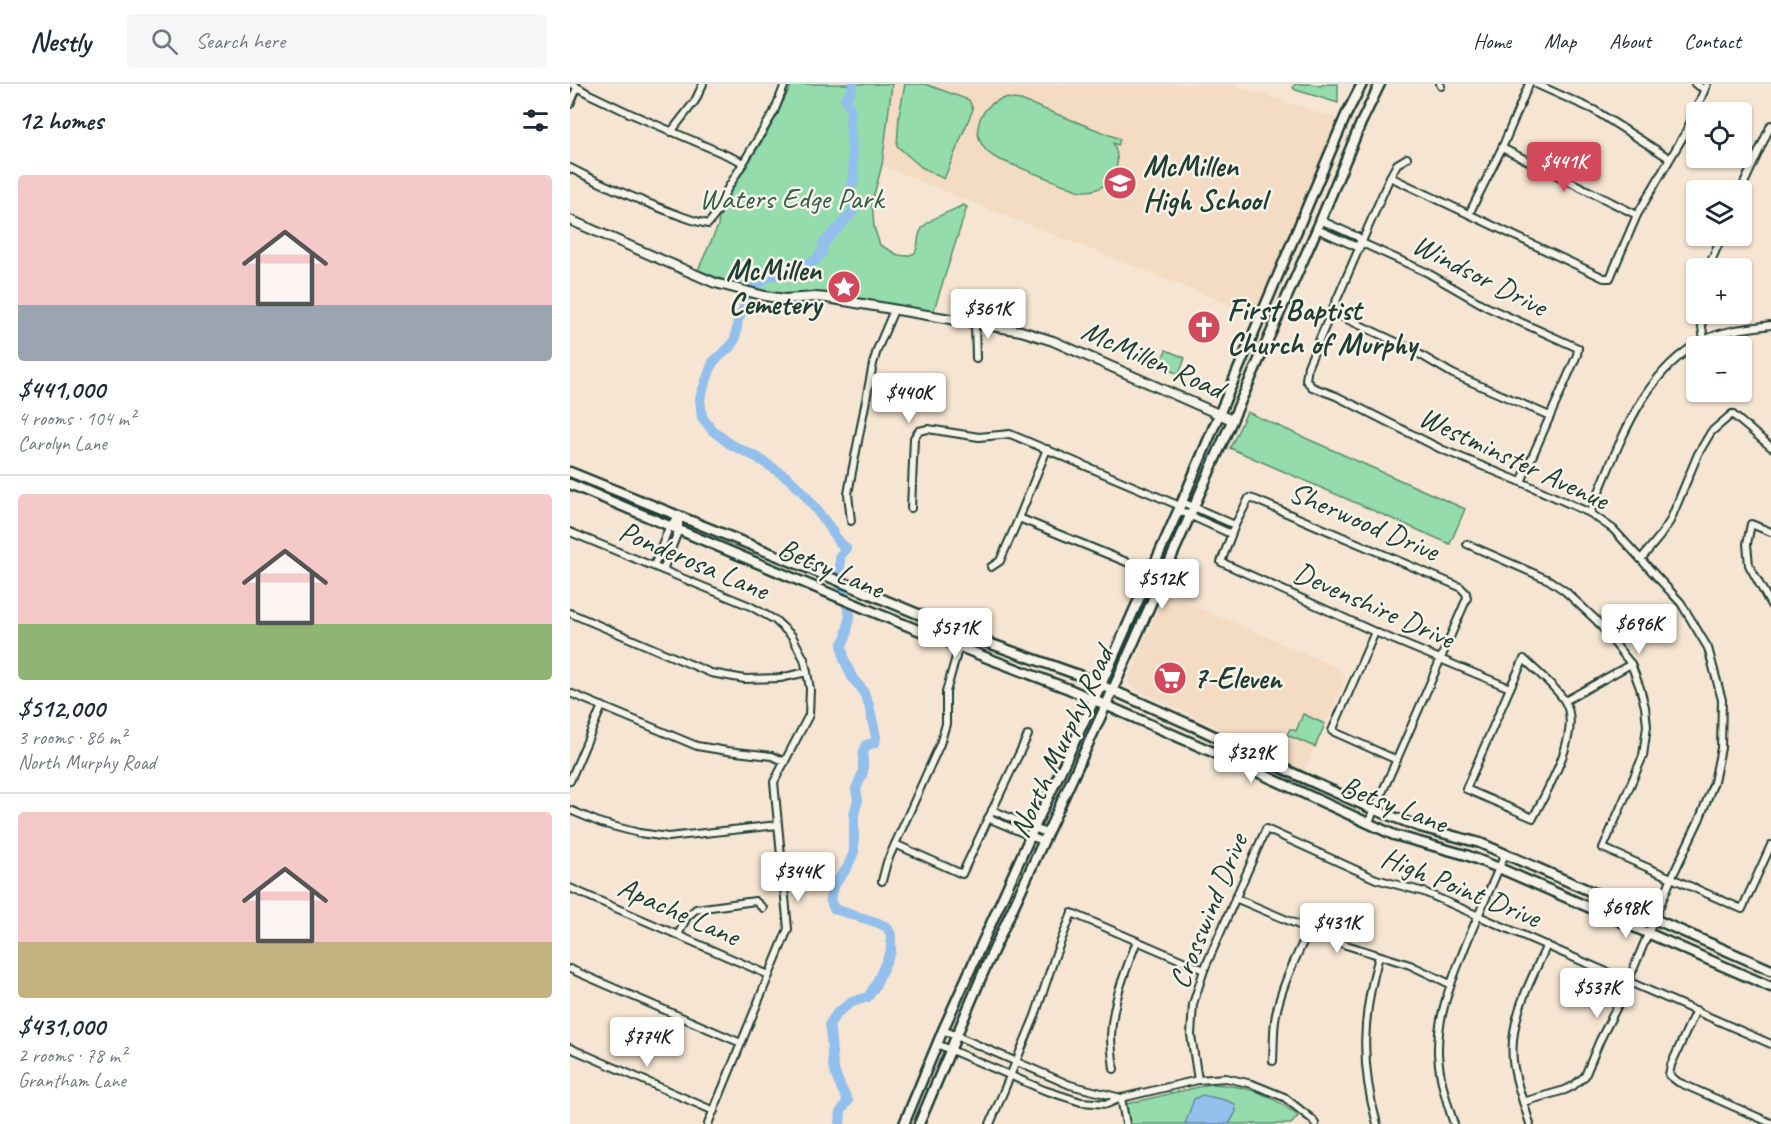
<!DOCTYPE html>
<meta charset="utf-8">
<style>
body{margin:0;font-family:Caveat,sans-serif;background:#f6f6f7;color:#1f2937;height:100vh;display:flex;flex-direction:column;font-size:22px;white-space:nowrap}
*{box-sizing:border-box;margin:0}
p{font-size:20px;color:#747a83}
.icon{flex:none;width:33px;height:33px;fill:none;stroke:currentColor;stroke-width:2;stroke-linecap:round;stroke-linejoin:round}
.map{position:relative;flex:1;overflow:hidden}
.panel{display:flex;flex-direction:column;background:#fff;width:570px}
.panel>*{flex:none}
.buttons{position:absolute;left:1116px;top:18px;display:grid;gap:12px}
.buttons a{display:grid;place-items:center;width:66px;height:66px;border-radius:6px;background:#fff;box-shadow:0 2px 4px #0004;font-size:30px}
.price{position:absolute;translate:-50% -51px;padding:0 14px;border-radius:6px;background:#fff;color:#222;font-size:20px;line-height:39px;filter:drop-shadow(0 2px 3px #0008)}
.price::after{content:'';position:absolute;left:50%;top:36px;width:18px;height:14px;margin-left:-9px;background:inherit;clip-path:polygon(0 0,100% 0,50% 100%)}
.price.on{background:#d1495b;color:#fff}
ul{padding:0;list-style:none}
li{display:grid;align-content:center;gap:12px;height:318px;padding:0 18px}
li+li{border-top:2px solid #e0e1e3}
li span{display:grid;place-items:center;height:186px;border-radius:6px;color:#555}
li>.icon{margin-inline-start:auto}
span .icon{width:108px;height:108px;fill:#fffc;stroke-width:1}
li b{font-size:26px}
h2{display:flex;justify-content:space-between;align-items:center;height:72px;padding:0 18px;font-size:26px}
header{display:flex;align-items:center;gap:36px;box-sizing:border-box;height:84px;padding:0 30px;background:#fff;border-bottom:2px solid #e0e1e3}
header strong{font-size:28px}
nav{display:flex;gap:33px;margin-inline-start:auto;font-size:21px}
.search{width:420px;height:54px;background:#f6f6f7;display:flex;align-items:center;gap:15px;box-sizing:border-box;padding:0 21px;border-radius:6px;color:#747a83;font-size:22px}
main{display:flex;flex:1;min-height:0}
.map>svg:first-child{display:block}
</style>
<header>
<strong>Nestly</strong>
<div class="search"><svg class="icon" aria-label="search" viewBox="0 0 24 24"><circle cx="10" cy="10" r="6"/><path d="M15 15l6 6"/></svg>Search here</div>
<nav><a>Home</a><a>Map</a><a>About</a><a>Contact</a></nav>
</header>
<main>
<section class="panel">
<h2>12 homes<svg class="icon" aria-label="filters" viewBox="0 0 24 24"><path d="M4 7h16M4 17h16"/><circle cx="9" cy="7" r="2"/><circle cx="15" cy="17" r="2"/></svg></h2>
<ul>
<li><span style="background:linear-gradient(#f6c9c9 70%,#9aa5b1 0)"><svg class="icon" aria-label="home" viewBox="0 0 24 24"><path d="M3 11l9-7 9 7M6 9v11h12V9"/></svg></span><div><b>$441,000</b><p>4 rooms · 104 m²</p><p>Carolyn Lane</p></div></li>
<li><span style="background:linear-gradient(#f6c9c9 70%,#8fb573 0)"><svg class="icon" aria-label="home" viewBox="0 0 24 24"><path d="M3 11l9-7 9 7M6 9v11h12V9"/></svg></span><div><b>$512,000</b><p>3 rooms · 86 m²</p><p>North Murphy Road</p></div></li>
<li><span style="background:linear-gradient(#f6c9c9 70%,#c2b280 0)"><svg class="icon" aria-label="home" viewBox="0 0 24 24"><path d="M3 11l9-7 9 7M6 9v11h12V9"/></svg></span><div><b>$431,000</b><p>2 rooms · 78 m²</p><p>Grantham Lane</p></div></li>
</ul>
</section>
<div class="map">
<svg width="1201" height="1040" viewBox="0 0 1201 1040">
<rect width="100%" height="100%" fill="#f5e5d2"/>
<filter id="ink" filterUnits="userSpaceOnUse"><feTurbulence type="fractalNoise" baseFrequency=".0167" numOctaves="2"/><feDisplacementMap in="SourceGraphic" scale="12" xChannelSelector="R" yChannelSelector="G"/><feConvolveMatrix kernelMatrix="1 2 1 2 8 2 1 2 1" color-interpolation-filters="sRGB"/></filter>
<g filter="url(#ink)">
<g fill="#f4dbc3">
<path d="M322 0H660L767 35 770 38 689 232 399 117 312 81Z"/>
<path d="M595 509 770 585 775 595 733 689 694 665 562 603 558 597Z"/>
</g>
<g fill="#94dcab" stroke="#5a8c70" stroke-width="1.5">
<path d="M222 0H322L312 81 302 118 304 143 310 161 328 171 337 172 345 169C349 162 347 153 351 146 358 134 381 128 393 121L397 123 363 229 276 215 261 211H218L197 209 161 199 128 186 148 142 149 133 159 110 198 48Z"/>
<path d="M335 0H355L399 16 403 25 374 95 351 83 327 62 329 31Z"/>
<path d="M725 0H743L750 2 755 0H768V19L726 6 723 4Z"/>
<path d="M435 14 451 16 550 55 548 61 543 59C556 86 537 112 507 106L428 75C398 61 403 22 435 14Z"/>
<path d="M596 266 615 274 609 290 589 282Z"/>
<path d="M677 328 895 425 880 460 660 364Z"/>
<path d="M733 630 755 640 745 663 717 651 720 645 726 647Z"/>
<path d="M641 1000C677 1002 700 1009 728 1032L721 1040H559L556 1020Z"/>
</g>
<path fill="#93bfec" stroke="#658ba2" stroke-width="1.5" d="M632 1011 655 1016 665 1020 666 1028 659 1040H615L624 1015Z"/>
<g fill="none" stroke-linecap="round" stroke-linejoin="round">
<path stroke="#93bfec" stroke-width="10" d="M270 1040 271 1027 278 1017C272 1006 265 993 263 981 261 967 262 955 259 941L267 929 282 918 298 913 305 902 321 867V851L317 843 306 838 264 825 260 815 263 803 277 784 284 768V730L288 716 286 705 293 688V670L296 661 305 659 306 653 299 621 292 605 283 595 274 575 272 560 276 553 280 531 272 507 270 482V472L276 464 267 456 261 445 232 407 218 394 188 374 160 360 142 346 132 333 130 314 143 278 160 263 165 255 168 236 184 202 199 193 243 178 252 169 253 160 283 128V120L280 104 284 97 280 38 281 26 275 15 281 7 283 0"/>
<defs>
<g id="minor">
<path d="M2 0 19 10 59 29 168 76 173 80"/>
<path d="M870 0 871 2"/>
<path d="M966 0 1024 26 1099 74"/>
<path d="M1125 0 1134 5"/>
<path d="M0 20 7 4"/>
<path d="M1117 46 1126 51"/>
<path d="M101 48 125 17 133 0"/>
<path d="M932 64 1067 131"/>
<path d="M1172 68 1185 75"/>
<path d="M837 74 827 80 820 93 738 282 736 296 742 303 766 312 871 365 951 398 1020 429 1043 445 1111 519 1138 564 1152 616 1151 664 1144 698 1130 734 1102 793 1049 919 1030 956 1015 992 1003 1002 995 1006 953 1018"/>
<path d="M0 84C29 99 59 112 90 124 106 130 121 137 138 140L146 130 155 109 204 28 215 0"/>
<path d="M820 93 1034 194H1040L1067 131 1117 46 1137 0"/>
<path d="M1171 106 1201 41"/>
<path d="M899 130 932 64 959 0"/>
<path d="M750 136 788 153 792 159 856 188 917 223 1008 264 1007 271 951 398"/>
<path d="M747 145 785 162 792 159"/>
<path d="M1138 184 1152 152"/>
<path d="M762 227 766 230 837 263 883 290 980 332"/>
<path d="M1130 230 1134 256"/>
<path d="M405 239 406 274"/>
<path d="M477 365 449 434 581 488"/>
<path d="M612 418 665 441"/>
<path d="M341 424 344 354 349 347 358 345 409 353 440 350 610 422"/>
<path d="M608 426 661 450"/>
<path d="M1020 429C1047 368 1070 288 1134 256 1154 246 1179 244 1201 241"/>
<path d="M281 437 278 410 282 388 303 280 307 266 324 226"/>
<path d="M0 448 180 522 205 536 222 552 234 575 237 588 240 605 239 631 204 698 218 845 138 1040"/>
<path d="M1201 448 1181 440 1177 460 1179 481 1201 521"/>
<path d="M897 460 979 496 995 507 1026 536 1061 580 1070 604 1075 623 1077 642 1073 672 1033 764 1172 825 1201 761"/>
<path d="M1071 475 1090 452 1100 437 1128 370 1141 348 1162 330 1201 363"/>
<path d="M84 482 100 441 109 433"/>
<path d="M421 483 430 477 449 434"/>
<path d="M93 486 109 445V433"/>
<path d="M0 529 141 589 175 595 210 594 237 588"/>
<path d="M805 548 762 647 827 676"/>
<path d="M954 575C967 588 984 601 994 616 1014 646 977 706 963 734L896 705 940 604Z"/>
<path d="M0 609 127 662 157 667 202 672 215 678"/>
<path d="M995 617 1061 580"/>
<path d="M0 697 32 622"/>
<path d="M0 726 31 739 69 749 98 753 208 741"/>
<path d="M422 726 476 749"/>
<path d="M418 734 472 757"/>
<path d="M798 740C832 665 864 590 897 514L896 509 890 503 686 416 679 414 665 441 651 478 805 548 940 604"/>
<path d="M325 760 392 790 458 651"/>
<path d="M312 797 317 778 370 660 376 640V608L389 562 394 549"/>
<path d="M0 804 199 891"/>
<path d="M665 814 776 861 840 881 880 900"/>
<path d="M108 851 117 833 126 825 185 817 193 824"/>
<path d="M0 885 171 959"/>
<path d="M1126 926 1101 981 1099 991 1108 998 1201 1039"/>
<path d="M373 946 500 1001 551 1014"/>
<path d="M367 960 474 1006 511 1018 537 1020 551 1014 628 996 656 994 682 1000 714 1013 743 1036 745 1040"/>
<path d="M0 964 144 1027"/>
<path d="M703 977C704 961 703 945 706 930 712 900 727 872 739 845"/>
<path d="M544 985C543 975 541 963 541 952 542 919 555 888 567 857"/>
<path d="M628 996 621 951 623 920 634 886 696 745 806 795 854 808 1201 960"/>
<path d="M551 1014 556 1040"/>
<path d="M420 1040 465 932 485 872 502 829 634 886"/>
<path d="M807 1040C790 980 792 932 809 872"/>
<path d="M884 1040C876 1016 869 993 868 969 867 931 882 897 895 863 908 831 922 801 935 770"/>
<path d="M960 1040C954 1019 945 998 943 977 939 935 960 898 977 861"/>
</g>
<path id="tertiary" d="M0 136 145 199 195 212 215 215 245 213 257 214 451 247 483 257 662 336"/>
<g id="secondary">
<path d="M0 388 240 485 413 557 506 590 623 642 729 692 805 726 850 743 910 759 1201 886"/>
<path d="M0 400 306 529 420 575 499 605 670 680 824 751 896 771 929 784 1201 903"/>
<path d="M334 1040 373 946 464 744 531 601 612 418 776 31 792 0"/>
<path d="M349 1040 413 889 536 621 747 145 791 39 810 0"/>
</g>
</defs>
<use href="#minor" stroke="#1f3d34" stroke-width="10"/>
<use href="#tertiary" stroke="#1f3d34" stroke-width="12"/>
<use href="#secondary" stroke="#1f3d34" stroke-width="13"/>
<use href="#minor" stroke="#f7f3e8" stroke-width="6"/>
<use href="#tertiary" stroke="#f7f3e8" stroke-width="8"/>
<use href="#secondary" stroke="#f7f3e8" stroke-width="8"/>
</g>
</g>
<defs>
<symbol id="school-disc" viewBox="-11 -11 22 22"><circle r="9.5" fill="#d1495b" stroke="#f7f3e8"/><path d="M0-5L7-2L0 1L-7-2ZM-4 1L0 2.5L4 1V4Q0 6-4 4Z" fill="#fff"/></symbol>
<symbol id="sight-disc" viewBox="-11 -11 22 22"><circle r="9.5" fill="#d1495b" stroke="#f7f3e8"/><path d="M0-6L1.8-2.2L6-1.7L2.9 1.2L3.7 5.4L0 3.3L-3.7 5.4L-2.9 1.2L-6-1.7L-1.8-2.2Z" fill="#fff"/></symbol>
<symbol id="church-disc" viewBox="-11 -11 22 22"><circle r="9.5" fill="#d1495b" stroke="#f7f3e8"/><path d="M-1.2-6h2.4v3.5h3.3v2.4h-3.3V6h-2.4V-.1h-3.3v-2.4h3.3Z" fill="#fff"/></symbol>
<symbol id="supermarket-disc" viewBox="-11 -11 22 22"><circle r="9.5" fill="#d1495b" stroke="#f7f3e8"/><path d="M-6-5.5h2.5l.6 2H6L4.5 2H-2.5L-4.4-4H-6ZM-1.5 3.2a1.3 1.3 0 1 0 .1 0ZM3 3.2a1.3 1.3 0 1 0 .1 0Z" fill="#fff"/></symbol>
</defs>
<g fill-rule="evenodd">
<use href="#school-disc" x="531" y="80" width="38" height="38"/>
<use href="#sight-disc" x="255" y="184" width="38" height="38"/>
<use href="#church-disc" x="615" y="224" width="38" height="38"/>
<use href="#supermarket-disc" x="581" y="575" width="38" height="38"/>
</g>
<g text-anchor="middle" stroke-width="5" stroke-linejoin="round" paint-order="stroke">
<g font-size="30" font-weight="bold" fill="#1f3d34" stroke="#f7f3e8" text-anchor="start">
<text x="573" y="92">McMillen<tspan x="573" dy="34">High School</tspan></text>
<text x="251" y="196" text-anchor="end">McMillen<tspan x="251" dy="34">Cemetery</tspan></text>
<text x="657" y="236">First Baptist<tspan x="657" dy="34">Church of Murphy</tspan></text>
<text x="623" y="604">7-Eleven</text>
</g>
<g font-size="30" fill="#365d4c" stroke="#f7f3e8">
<text x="221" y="124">Waters Edge Park</text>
</g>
<g font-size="30" fill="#1f3d34" stroke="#f7f3e8">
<text transform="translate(910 191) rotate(27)" y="10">Windsor Drive</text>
<text transform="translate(583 275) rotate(24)" y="10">McMillen Road</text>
<text transform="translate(944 374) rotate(25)" y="10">Westminster Avenue</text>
<text transform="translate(794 437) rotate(23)" y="10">Sherwood Drive</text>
<text transform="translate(124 476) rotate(23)" y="10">Ponderosa Lane</text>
<text transform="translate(261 484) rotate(23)" y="10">Betsy Lane</text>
<text transform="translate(804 521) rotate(24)" y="10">Devenshire Drive</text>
<text transform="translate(491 658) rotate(-65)" y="10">North Murphy Road</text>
<text transform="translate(824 720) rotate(21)" y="10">Betsy Lane</text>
<text transform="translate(891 803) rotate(22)" y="10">High Point Drive</text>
<text transform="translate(109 827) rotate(24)" y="10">Apache Lane</text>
<text transform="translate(638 827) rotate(-68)" y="10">Crosswind Drive</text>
</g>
</g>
</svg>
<div class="buttons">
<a><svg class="icon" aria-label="locate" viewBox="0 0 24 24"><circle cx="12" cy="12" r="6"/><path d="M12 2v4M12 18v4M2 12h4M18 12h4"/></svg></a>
<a><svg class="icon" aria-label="layers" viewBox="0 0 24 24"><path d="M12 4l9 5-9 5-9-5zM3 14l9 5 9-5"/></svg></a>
<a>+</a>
<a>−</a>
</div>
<b class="price on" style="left:994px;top:109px">$441K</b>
<b class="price" style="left:418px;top:256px">$361K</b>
<b class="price" style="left:339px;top:340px">$440K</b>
<b class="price" style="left:592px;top:526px">$512K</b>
<b class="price" style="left:1069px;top:571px">$696K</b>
<b class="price" style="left:385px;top:575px">$571K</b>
<b class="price" style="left:681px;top:700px">$329K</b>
<b class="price" style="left:228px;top:819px">$344K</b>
<b class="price" style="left:1056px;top:855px">$698K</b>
<b class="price" style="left:767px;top:870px">$431K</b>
<b class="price" style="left:1027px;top:935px">$537K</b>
<b class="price" style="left:77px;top:984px">$774K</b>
</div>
</main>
